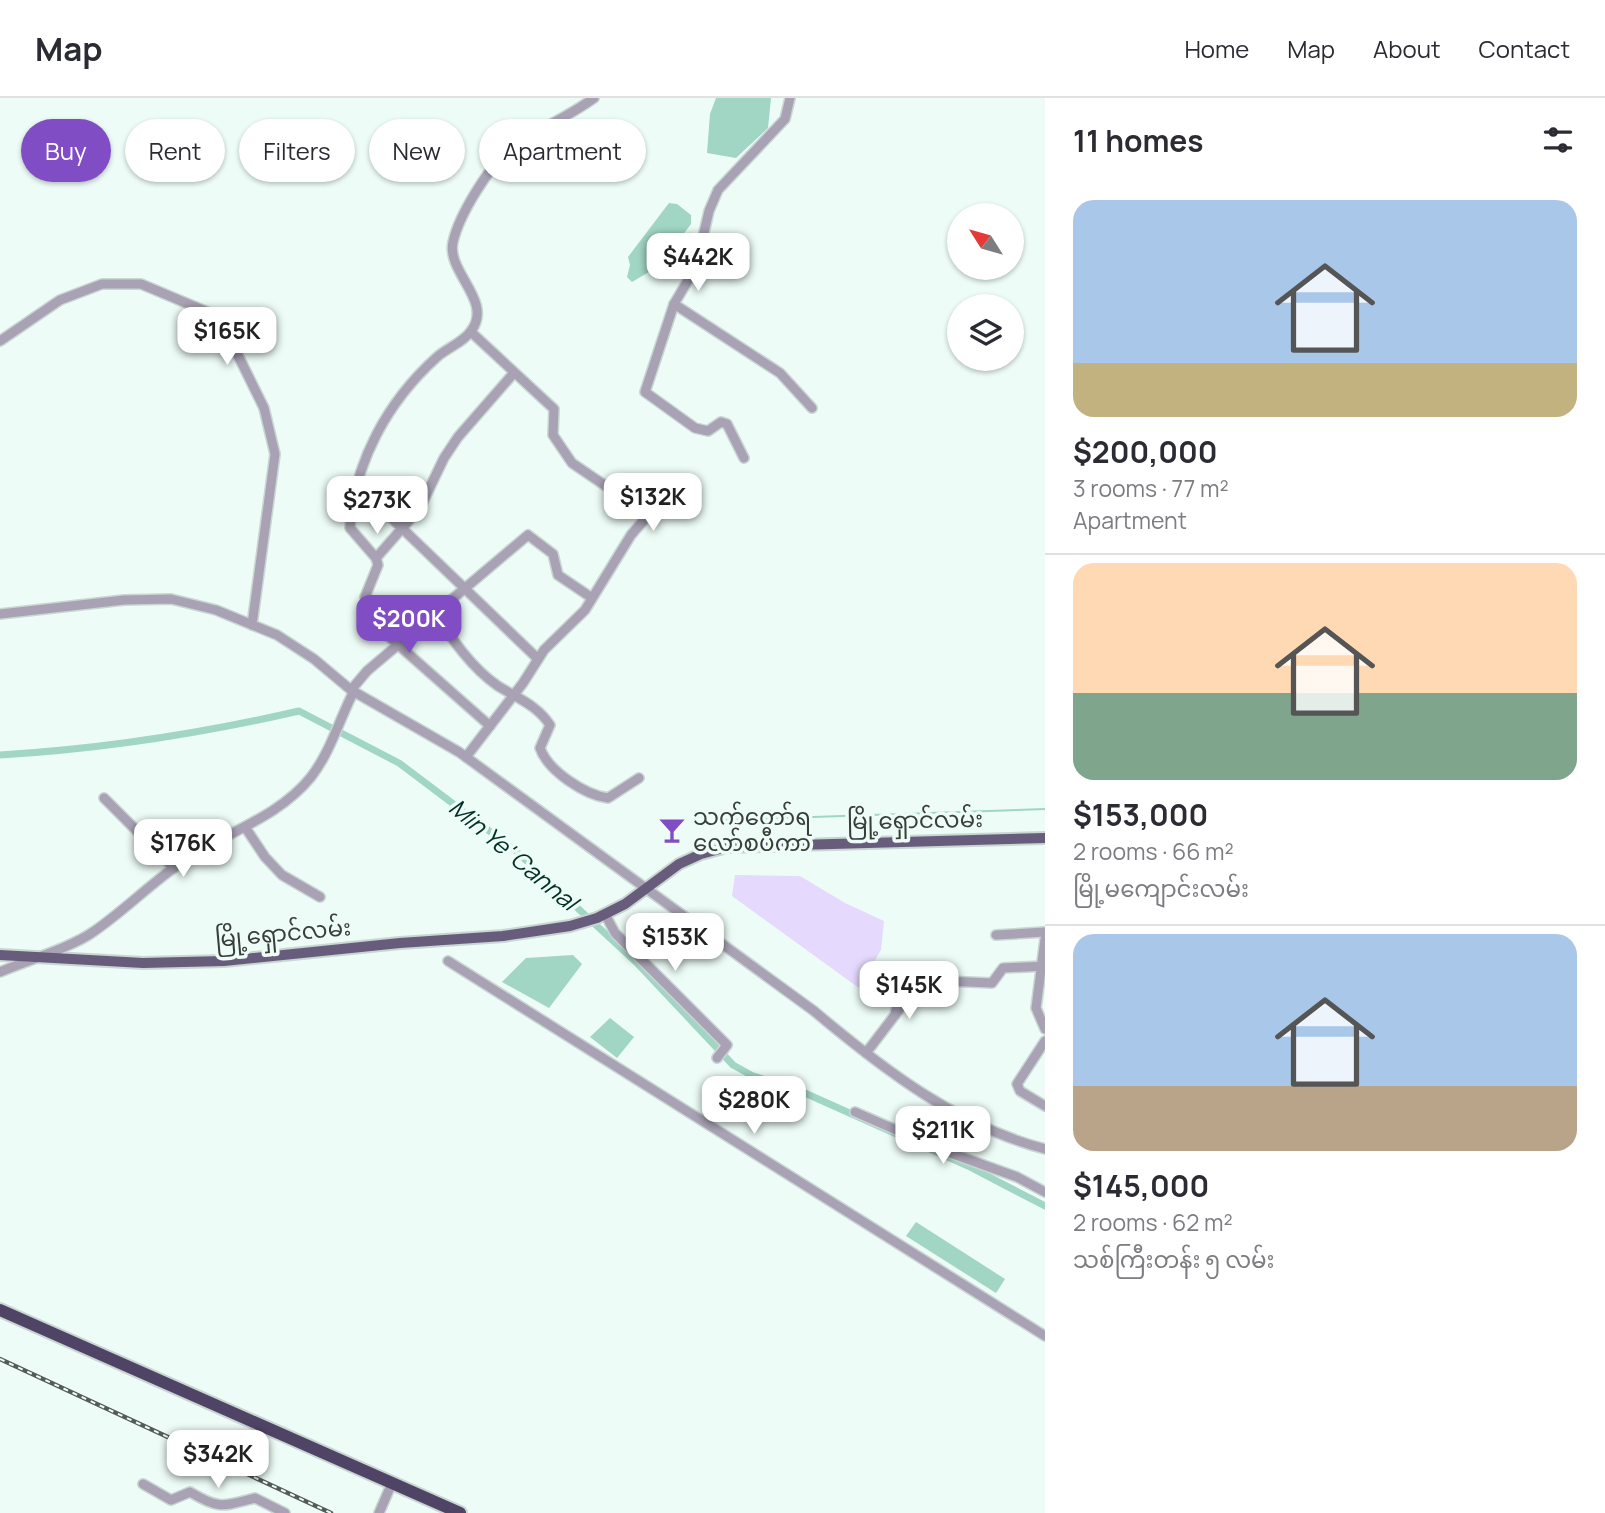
<!DOCTYPE html>
<meta charset="utf-8">
<style>
body{margin:0;font-family:Manrope,"Noto Sans Myanmar",sans-serif;background:#f2f2f3;color:#2b2b33;height:100vh;display:flex;flex-direction:column;font-size:26px;white-space:nowrap}
*{box-sizing:border-box;margin:0}
p{font-size:23px;color:#7c7c81}
.icon{flex:none;width:38px;height:38px;fill:none;stroke:currentColor;stroke-width:2;stroke-linecap:round;stroke-linejoin:round}
.map{position:relative;flex:1;overflow:hidden}
.details{display:flex;flex-direction:column;background:#fff;width:560px}
.details>*{flex:none}
.hud{position:absolute;left:21px;top:21px;width:665px;height:63px;display:flex;gap:14px}
.needle{width:46px;rotate:307deg}
.tools{position:absolute;left:947px;top:105px;display:grid;gap:14px}
.tools a{display:grid;place-items:center;width:77px;height:77px;border-radius:50%;background:#fff;box-shadow:0 2px 5px #0004;font-size:35px}
.price{position:absolute;translate:-50% -60px;padding:0 16px;border-radius:14px;background:#fff;color:#222;font-size:23px;line-height:46px;filter:drop-shadow(0 2px 4px #0008)}
.price::after{content:'';position:absolute;left:50%;top:42px;width:21px;height:16px;margin-left:-10px;background:inherit;clip-path:polygon(0 0,100% 0,50% 100%)}
.price.selected{background:#804dc4;color:#fff}
ul{padding:0;list-style:none}
li{display:grid;align-content:center;gap:14px;height:371px;padding:0 28px}
li+li{border-top:2px solid #e1e1e2}
li span{display:grid;place-items:center;height:217px;border-radius:21px;color:#555}
li>.icon{margin-inline-start:auto}
span .icon{width:126px;height:126px;fill:#fffc;stroke-width:1}
li b{font-size:30px}
h2{display:flex;justify-content:space-between;align-items:center;height:84px;padding:0 28px;font-size:30px}
.chip{padding:0 24px;border-radius:32px;background:#fff;box-shadow:0 2px 5px #0004;font-size:24px;line-height:63px}
.chip.selected{background:#804dc4;color:#fff}
header{display:flex;align-items:center;gap:42px;box-sizing:border-box;height:98px;padding:0 35px;background:#fff;border-bottom:2px solid #e1e1e2}
header strong{font-size:33px}
nav{display:flex;gap:38px;margin-inline-start:auto;font-size:24px}
main{display:flex;flex:1;min-height:0}
.map>svg:first-child{display:block}
</style>
<header>
<strong>Map</strong>
<nav><a>Home</a><a>Map</a><a>About</a><a>Contact</a></nav>
</header>
<main>
<div class="map">
<svg width="1045" height="1415" viewBox="0 0 1045 1415">
<rect width="100%" height="100%" fill="#edfcf7"/>
<path fill="#e5d9fd" d="M735 777 800 778 845 805 884 823 881 852 859 890 732 798Z"/>
<g fill="#a1d5c4">
<path d="M716 0H771L768 30 736 60 707 55 710 16Z"/>
<path d="M669 105 677 106 691 117V126L671 153 663 181 649 174 632 184 627 179 630 167 628 159Z"/>
<path d="M573 857 582 866 549 910 502 884 526 860Z"/>
<path d="M610 920 634 939 617 960 590 939Z"/>
<path d="M916 1124 1005 1181 996 1195 906 1138Z"/>
</g>
<g fill="none" stroke-linecap="round" stroke-linejoin="round">
<path stroke="#a1d5c4" stroke-width="2" d="M726 722 1045 711"/>
<path stroke="#a1d5c4" stroke-width="7" d="M0 657C102 651 199 636 299 613L399 665 517 754 638 866 733 967 753 978 798 992 968 1068 1045 1108"/>
<defs>
<g id="minor">
<path d="M674 206 780 275 812 310"/>
<path d="M0 243 60 202 102 186H141L210 215 228 237 264 310 275 356 252 527"/>
<path d="M744 360 727 326 721 324 708 333 695 330 645 294 674 206 696 169 709 113 718 92 785 21 790 0"/>
<path d="M393 390 381 405 382 411 538 561"/>
<path d="M376 460 420 410 444 360 458 339 513 276"/>
<path d="M0 516 124 502 171 501 216 512 277 537 314 561 351 592 459 654 814 913C883 971 957 1028 1045 1051"/>
<path d="M437 516C451 541 473 571 498 588 517 600 537 607 550 627L540 650C548 673 585 697 608 700L639 680"/>
<path d="M351 592 367 573 528 437 553 456 558 477 592 500"/>
<path d="M490 628 378 529 365 499 378 467 376 460 350 430C354 364 388 303 437 259 447 250 464 244 471 233 494 203 446 174 453 144 459 117 490 66 512 50 538 31 568 19 594 0"/>
<path d="M466 659 523 585 544 552 585 512 631 437 644 422V414L572 365 553 337 554 311 471 234"/>
<path d="M104 700 174 770"/>
<path d="M245 729 265 759 282 777 320 799"/>
<path d="M605 816 615 835 727 947 717 960"/>
<path d="M996 837 1045 834"/>
<path d="M1045 841 1036 910 1045 931"/>
<path d="M448 863 1045 1238"/>
<path d="M0 874C26 863 72 849 93 834 124 813 151 785 182 764 224 735 278 720 311 679 331 653 339 622 354 593"/>
<path d="M895 917 921 882 992 885 1003 870 1045 868"/>
<path d="M1045 943 1017 986 1020 993 1045 1008"/>
<path d="M866 955 895 917 905 871"/>
<path d="M855 1014 942 1052 1017 1079 1045 1094"/>
<path d="M143 1386 171 1402 190 1394C220 1412 223 1408 255 1400L285 1415"/>
<path d="M379 1415 392 1385"/>
</g>
<path id="major" d="M0 857 143 865 224 863 400 845 503 838 570 828 597 820 625 806 679 766 701 756 727 749 1045 740"/>
<path id="highway" d="M0 1212 460 1415"/>
</defs>
<use href="#minor" stroke="#c9d6d2" stroke-width="12"/>
<use href="#major" stroke="#c9d6d2" stroke-width="14"/>
<use href="#highway" stroke="#c9d6d2" stroke-width="16"/>
<use href="#minor" stroke="#a8a2b4" stroke-width="9"/>
<use href="#major" stroke="#675c7b" stroke-width="10"/>
<use href="#highway" stroke="#504466" stroke-width="12"/>
<defs>
<path id="rail" d="M0 1261 331 1415"/>
</defs>
<use href="#rail" stroke="#545b58" stroke-width="4.5"/>
<use href="#rail" stroke="#edfcf7" stroke-width="2" stroke-dasharray="5" stroke-linecap="butt"/>
</g>
<defs>
<symbol id="bar-bare" viewBox="-9 -9 18 18"><path d="M-6-5H6L.8 .8V4.5H3.5V6h-7V4.5H-.8V.8Z" fill="#804dc4" stroke="#edfcf7" stroke-width="2.5" paint-order="stroke"/></symbol>
</defs>
<g fill-rule="evenodd">
<use href="#bar-bare" x="653" y="713" width="38" height="38"/>
</g>
<g text-anchor="middle" stroke-width="7" stroke-linejoin="round" paint-order="stroke">
<g font-size="23" fill="#393e3c" stroke="#edfcf7" text-anchor="start">
<text x="693" y="727">သက်တော်ရ<tspan x="693" dy="26">လော်စပီကာ</tspan></text>
</g>
<g font-size="23" fill="#393e3c" stroke="#edfcf7">
<text transform="translate(915 722) rotate(-1)" y="8">မြို့ရှောင်လမ်း</text>
<text transform="translate(283 835) rotate(-5)" y="8">မြို့ရှောင်လမ်း</text>
</g>
<g font-size="24" font-style="italic" fill="#013126" stroke="#edfcf7">
<text transform="translate(513 757) rotate(40)" y="8">Min Ye' Cannal</text>
</g>
</g>
</svg>
<div class="tools">
<a><svg class="needle" viewBox="-14 -14 28 28"><path d="M0-13l5 13h-10z" fill="#e53935"/><path d="M0 13l5-13h-10z" fill="#7c7c81"/></svg></a>
<a><svg class="icon" aria-label="layers" viewBox="0 0 24 24"><path d="M12 4l9 5-9 5-9-5zM3 14l9 5 9-5"/></svg></a>
</div>
<b class="price" style="left:698px;top:195px">$442K</b>
<b class="price" style="left:227px;top:269px">$165K</b>
<b class="price" style="left:653px;top:435px">$132K</b>
<b class="price" style="left:377px;top:438px">$273K</b>
<b class="price selected" style="left:409px;top:557px">$200K</b>
<b class="price" style="left:183px;top:781px">$176K</b>
<b class="price" style="left:675px;top:875px">$153K</b>
<b class="price" style="left:909px;top:923px">$145K</b>
<b class="price" style="left:754px;top:1038px">$280K</b>
<b class="price" style="left:943px;top:1068px">$211K</b>
<b class="price" style="left:218px;top:1392px">$342K</b>
<div class="hud">
<a class="chip selected">Buy</a>
<a class="chip">Rent</a>
<a class="chip">Filters</a>
<a class="chip">New</a>
<a class="chip">Apartment</a>
</div>
</div>
<section class="details">
<h2>11 homes<svg class="icon" aria-label="filters" viewBox="0 0 24 24"><path d="M4 7h16M4 17h16"/><circle cx="9" cy="7" r="2"/><circle cx="15" cy="17" r="2"/></svg></h2>
<ul>
<li><span style="background:linear-gradient(#a9c7e8 75%,#c2b280 0)"><svg class="icon" aria-label="home" viewBox="0 0 24 24"><path d="M3 11l9-7 9 7M6 9v11h12V9"/></svg></span><div><b>$200,000</b><p>3 rooms · 77 m²</p><p>Apartment</p></div></li>
<li><span style="background:linear-gradient(#ffd9b3 60%,#7fa58c 0)"><svg class="icon" aria-label="home" viewBox="0 0 24 24"><path d="M3 11l9-7 9 7M6 9v11h12V9"/></svg></span><div><b>$153,000</b><p>2 rooms · 66 m²</p><p>မြို့မကျောင်းလမ်း</p></div></li>
<li><span style="background:linear-gradient(#a9c7e8 70%,#b9a48a 0)"><svg class="icon" aria-label="home" viewBox="0 0 24 24"><path d="M3 11l9-7 9 7M6 9v11h12V9"/></svg></span><div><b>$145,000</b><p>2 rooms · 62 m²</p><p>သစ်ကြီးတန်း ၅ လမ်း</p></div></li>
</ul>
</section>
</main>
